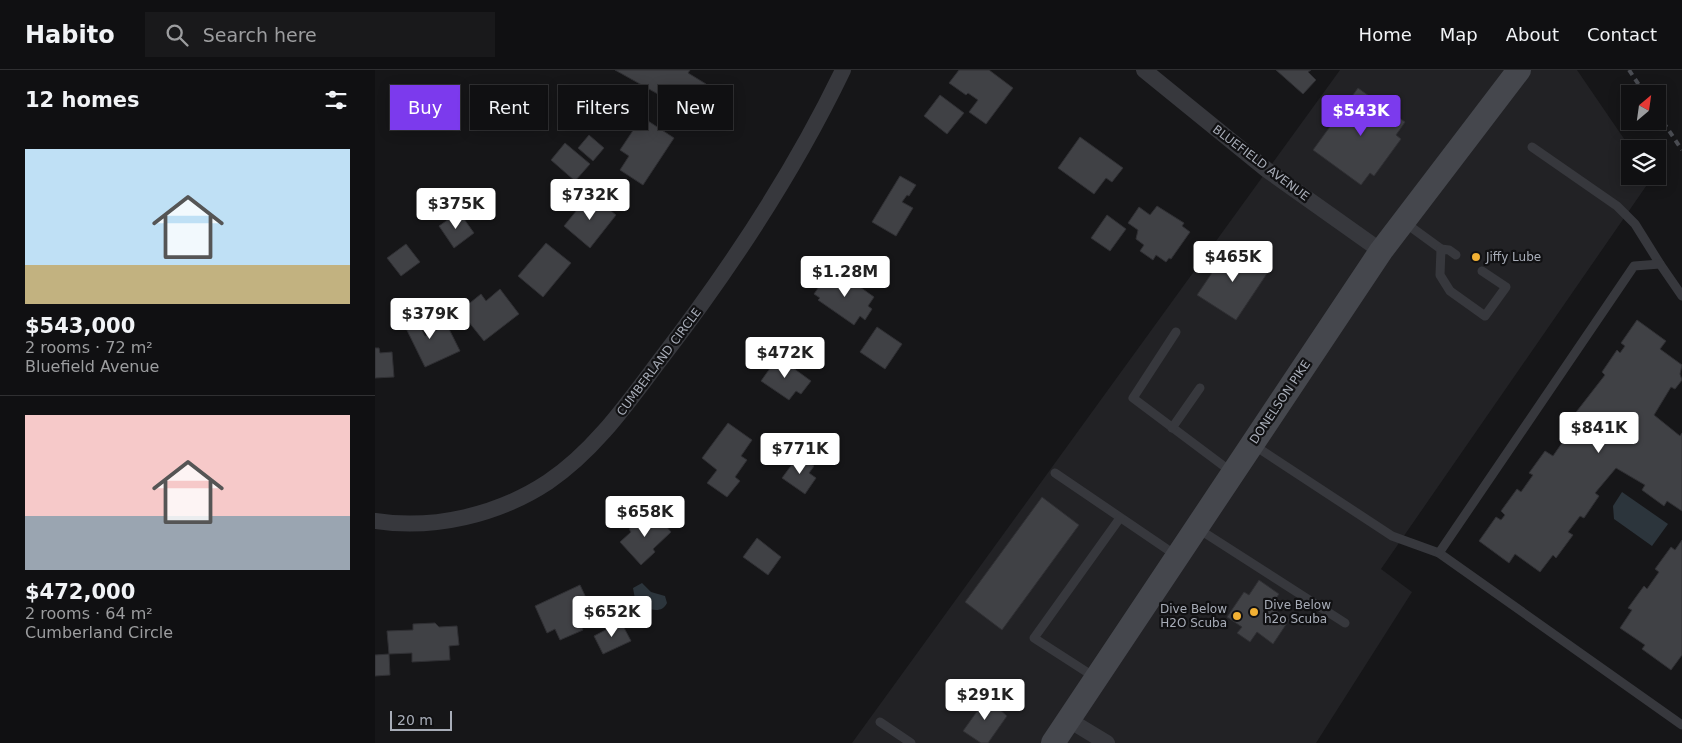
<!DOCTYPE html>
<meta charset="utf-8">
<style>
body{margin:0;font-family:"DejaVu Sans",sans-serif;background:#19191b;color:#f1f3f6;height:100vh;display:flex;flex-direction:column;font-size:19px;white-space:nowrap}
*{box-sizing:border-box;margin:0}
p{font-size:16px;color:#9c9d9f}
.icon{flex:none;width:28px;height:28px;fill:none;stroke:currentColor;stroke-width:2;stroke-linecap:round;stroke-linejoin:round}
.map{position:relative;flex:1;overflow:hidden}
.drawer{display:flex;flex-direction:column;background:#101012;width:375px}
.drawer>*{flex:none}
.guide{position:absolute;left:15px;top:15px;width:475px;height:45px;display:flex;gap:10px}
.needle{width:32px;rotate:29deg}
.buttons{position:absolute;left:1246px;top:15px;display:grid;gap:10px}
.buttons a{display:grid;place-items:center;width:45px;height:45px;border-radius:0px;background:#101012;box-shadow:0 2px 12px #0003,0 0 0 1px #303032;font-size:25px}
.scale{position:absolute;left:15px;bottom:12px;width:62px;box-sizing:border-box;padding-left:5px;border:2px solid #a8adb8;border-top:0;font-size:14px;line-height:18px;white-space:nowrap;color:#a8adb8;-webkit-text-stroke:4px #111113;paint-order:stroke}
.price{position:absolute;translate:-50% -42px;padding:0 11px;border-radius:5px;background:#fff;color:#222;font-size:16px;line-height:32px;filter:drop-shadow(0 1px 2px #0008)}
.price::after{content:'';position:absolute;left:50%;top:30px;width:15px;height:11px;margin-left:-8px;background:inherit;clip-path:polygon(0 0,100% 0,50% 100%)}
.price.current{background:#7c3aed;color:#fff}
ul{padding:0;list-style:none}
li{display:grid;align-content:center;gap:10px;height:265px;padding:0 25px}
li+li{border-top:1px solid #303032}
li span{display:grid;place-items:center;height:155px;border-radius:0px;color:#555}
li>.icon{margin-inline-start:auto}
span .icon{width:90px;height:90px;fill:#fffc;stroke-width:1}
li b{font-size:21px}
h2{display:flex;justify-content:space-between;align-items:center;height:60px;padding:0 25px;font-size:21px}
.tag{padding:0 18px;border-radius:0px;background:#101012;box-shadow:0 2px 12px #0003,0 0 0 1px #303032;font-size:18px;line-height:45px}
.tag.current{background:#7c3aed;color:#fff}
header{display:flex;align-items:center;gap:30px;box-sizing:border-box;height:70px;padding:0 25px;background:#101012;border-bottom:1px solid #303032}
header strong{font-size:24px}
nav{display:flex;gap:28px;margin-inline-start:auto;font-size:18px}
.search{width:350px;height:45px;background:#19191b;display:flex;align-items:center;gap:12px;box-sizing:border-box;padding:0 18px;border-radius:0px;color:#9c9d9f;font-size:19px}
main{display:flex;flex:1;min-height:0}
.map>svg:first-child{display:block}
</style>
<header>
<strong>Habito</strong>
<div class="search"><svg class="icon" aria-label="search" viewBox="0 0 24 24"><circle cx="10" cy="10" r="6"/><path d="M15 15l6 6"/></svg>Search here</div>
<nav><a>Home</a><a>Map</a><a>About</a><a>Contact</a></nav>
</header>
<main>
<section class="drawer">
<h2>12 homes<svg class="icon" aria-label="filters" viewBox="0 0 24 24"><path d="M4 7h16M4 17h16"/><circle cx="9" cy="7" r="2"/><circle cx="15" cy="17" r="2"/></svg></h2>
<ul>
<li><span style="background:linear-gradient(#bfe0f5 75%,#c2b280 0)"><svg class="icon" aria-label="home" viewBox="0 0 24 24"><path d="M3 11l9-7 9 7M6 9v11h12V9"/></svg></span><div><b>$543,000</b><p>2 rooms · 72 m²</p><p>Bluefield Avenue</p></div></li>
<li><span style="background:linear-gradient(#f6c9c9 65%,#9aa5b1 0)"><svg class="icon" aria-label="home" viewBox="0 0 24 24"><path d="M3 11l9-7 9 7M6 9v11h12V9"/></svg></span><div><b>$472,000</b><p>2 rooms · 64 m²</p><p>Cumberland Circle</p></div></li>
</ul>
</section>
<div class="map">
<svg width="1307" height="673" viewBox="0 0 1307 673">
<rect width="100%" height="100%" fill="#161618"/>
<path fill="#222225" d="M965 0H1202L1256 79 1255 106H1274L1276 109 1006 499 1037 522 941 673H477Z"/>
<g fill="#2c353c">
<path d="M1247 422 1293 454 1277 476 1239 449 1238 436Z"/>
<path d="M267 513 276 522 290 526 292 533C285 547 268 537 260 529L258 518Z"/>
</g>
<g fill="#404145" stroke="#303034">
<path d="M240 0H315L313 3 331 14 315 42Z"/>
<path d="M584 0H614L638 18 611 54 594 42 603 30 593 23 591 25 574 13Z"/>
<path d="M901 0H936L933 2 941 10 928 24Z"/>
<path d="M983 18 1030 52 1021 65 1026 69 999 106 995 103 986 115 938 80Z"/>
<path d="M565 25 589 43 572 64 549 46Z"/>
<path d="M267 47 299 68 268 115 245 100 254 86 245 80Z"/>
<path d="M214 65 229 78 218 91 203 78Z"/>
<path d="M705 67 748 98 737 112 731 108 719 124 683 98Z"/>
<path d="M190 73 215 94 200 111 176 90Z"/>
<path d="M525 106 541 115 534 126 532 125 527 132 538 138 521 166 497 152Z"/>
<path d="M215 124 241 145 215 178 189 156Z"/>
<path d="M782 136 809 153 807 156 815 162 796 189 794 188 791 192 781 185 778 190 765 181 769 175 761 169 763 160 753 153 764 137 775 145Z"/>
<path d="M84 142 99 163 79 178 64 156Z"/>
<path d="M732 145 751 159 735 181 716 168Z"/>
<path d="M171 173 196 193 168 227 143 206Z"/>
<path d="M31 174 45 192 26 206 12 188Z"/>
<path d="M855 176 893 202 861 250 822 225Z"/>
<path d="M464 202 499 227 493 236 497 239 490 250 485 246 479 255 443 230 445 228 439 224 450 208 456 213Z"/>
<path d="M125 219 144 244 109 271 85 241 106 224 111 231Z"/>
<path d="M36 238 50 266 72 255 85 281 50 297 24 244Z"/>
<path d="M1262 250 1291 271 1285 279 1307 295 1305 304 1307 310 1300 319 1296 317 1279 345 1305 366 1307 363V441L1292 431 1289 436 1267 420 1270 415 1241 398 1220 423 1224 426 1209 448 1205 446 1193 462 1198 465 1181 488 1178 485 1165 502 1140 484 1134 493 1104 471 1121 447 1126 450 1130 445 1126 441 1142 419 1146 422 1158 405 1154 403 1170 381 1178 386 1187 373 1184 370 1197 352 1195 350 1230 305 1227 302 1242 280 1245 283 1250 276 1246 273Z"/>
<path d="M502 257 527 274 510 299 485 282Z"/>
<path d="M0 278H4L5 283 17 282 19 307 0 308Z"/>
<path d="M403 287 436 311 426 324 421 321 414 330 386 311Z"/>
<path d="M353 353 377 370 366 386 372 390 360 407 365 411 352 427 332 413 342 400 327 388Z"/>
<path d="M424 385 439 396 434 403 441 408 430 424 407 408Z"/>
<path d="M667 427 704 455 627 560 590 532Z"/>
<path d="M279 442 296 462 278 479 280 482 266 495 245 472 256 462 254 459 262 452 264 455Z"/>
<path d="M382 468 406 487 393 505 368 487Z"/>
<path d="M1307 470V585L1296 600 1267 579 1270 575 1245 558 1257 540 1253 538 1269 516 1272 519 1284 502 1280 499 1296 477 1300 480Z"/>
<path d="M884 510 904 524 895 537 914 550 898 574 882 562 875 572 862 563 867 557 852 547 869 522 874 525Z"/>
<path d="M205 515 213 532 206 535 209 543 202 546 208 560 185 570 180 559 172 563 160 536Z"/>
<path d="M246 552 256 571 228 584 219 566Z"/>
<path d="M60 553 64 557 82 556 84 575 74 576 75 590 37 592V583L14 584 12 561 38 560V554Z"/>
<path d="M14 584 15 605 0 606V585Z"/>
<path d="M604 628 609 632 612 628 632 646 613 673H606L588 661 603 640 598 637Z"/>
</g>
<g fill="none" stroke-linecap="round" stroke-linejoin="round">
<g stroke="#37383d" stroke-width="9">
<path d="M1157 77 1242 136 1260 154 1285 194"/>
<path d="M1029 152 1066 179"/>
<path d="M1081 185 1074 180 1066 179 1065 205 1075 221 1110 246 1131 217 1107 201"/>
<path d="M801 262 758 328 858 403"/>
<path d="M797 358 825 318"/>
<path d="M877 374 1017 466 1064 483 1307 655"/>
<path d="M680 403 802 486"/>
<path d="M822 458 970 553"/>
<path d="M1064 483 1259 196 1285 194 1307 226"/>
<path d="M721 608 659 568 745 448"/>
<path d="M505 652 536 673"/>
</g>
<g stroke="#37383d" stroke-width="16">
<path d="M769 0 892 100 1006 181"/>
<path d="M0 451C59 460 123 445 173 412 219 381 252 334 285 290 355 199 418 104 468 0"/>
<path d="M694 650 732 673"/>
</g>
<path stroke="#45474d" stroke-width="24" d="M678 673 1006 181 1144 0"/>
<g stroke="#4a4c52" stroke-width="4" stroke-dasharray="6 5" stroke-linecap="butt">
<path d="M1254 0 1270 24"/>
<path d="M1282 43 1307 80"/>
</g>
</g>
<g fill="#f2b134" stroke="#111113" stroke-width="2">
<circle cx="1101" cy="187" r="5"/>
<circle cx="879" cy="542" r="5"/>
<circle cx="862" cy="546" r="5"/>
</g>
<g text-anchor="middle" stroke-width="4.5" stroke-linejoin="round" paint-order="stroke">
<g font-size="12" fill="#a8adb8" stroke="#111113">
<text transform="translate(886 93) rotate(37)" y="4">BLUEFIELD AVENUE</text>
<text transform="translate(284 292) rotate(-53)" y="4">CUMBERLAND CIRCLE</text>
<text transform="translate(905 332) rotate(-56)" y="4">DONELSON PIKE</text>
</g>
<g font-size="12" fill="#a8adb8" stroke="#111113" text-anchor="start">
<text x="1111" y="191">Jiffy Lube</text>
<text x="889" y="539">Dive Below<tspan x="889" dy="14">h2o Scuba</tspan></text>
<text x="852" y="543" text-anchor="end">Dive Below<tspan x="852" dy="14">H2O Scuba</tspan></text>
</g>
</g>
</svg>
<div class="buttons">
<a><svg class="needle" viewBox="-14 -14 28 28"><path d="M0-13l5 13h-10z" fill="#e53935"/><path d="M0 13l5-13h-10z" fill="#9c9d9f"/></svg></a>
<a><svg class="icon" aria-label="layers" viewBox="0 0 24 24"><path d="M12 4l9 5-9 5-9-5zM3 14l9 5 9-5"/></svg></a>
</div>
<div class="scale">20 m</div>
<b class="price current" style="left:986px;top:67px">$543K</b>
<b class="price" style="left:215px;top:151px">$732K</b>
<b class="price" style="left:81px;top:160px">$375K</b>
<b class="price" style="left:858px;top:213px">$465K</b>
<b class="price" style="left:470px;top:228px">$1.28M</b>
<b class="price" style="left:55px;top:270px">$379K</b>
<b class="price" style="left:410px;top:309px">$472K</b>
<b class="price" style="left:1224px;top:384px">$841K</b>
<b class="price" style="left:425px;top:405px">$771K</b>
<b class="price" style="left:270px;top:468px">$658K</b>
<b class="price" style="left:237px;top:568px">$652K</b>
<b class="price" style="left:610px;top:651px">$291K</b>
<div class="guide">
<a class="tag current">Buy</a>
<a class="tag">Rent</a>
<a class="tag">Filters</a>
<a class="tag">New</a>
</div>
</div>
</main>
